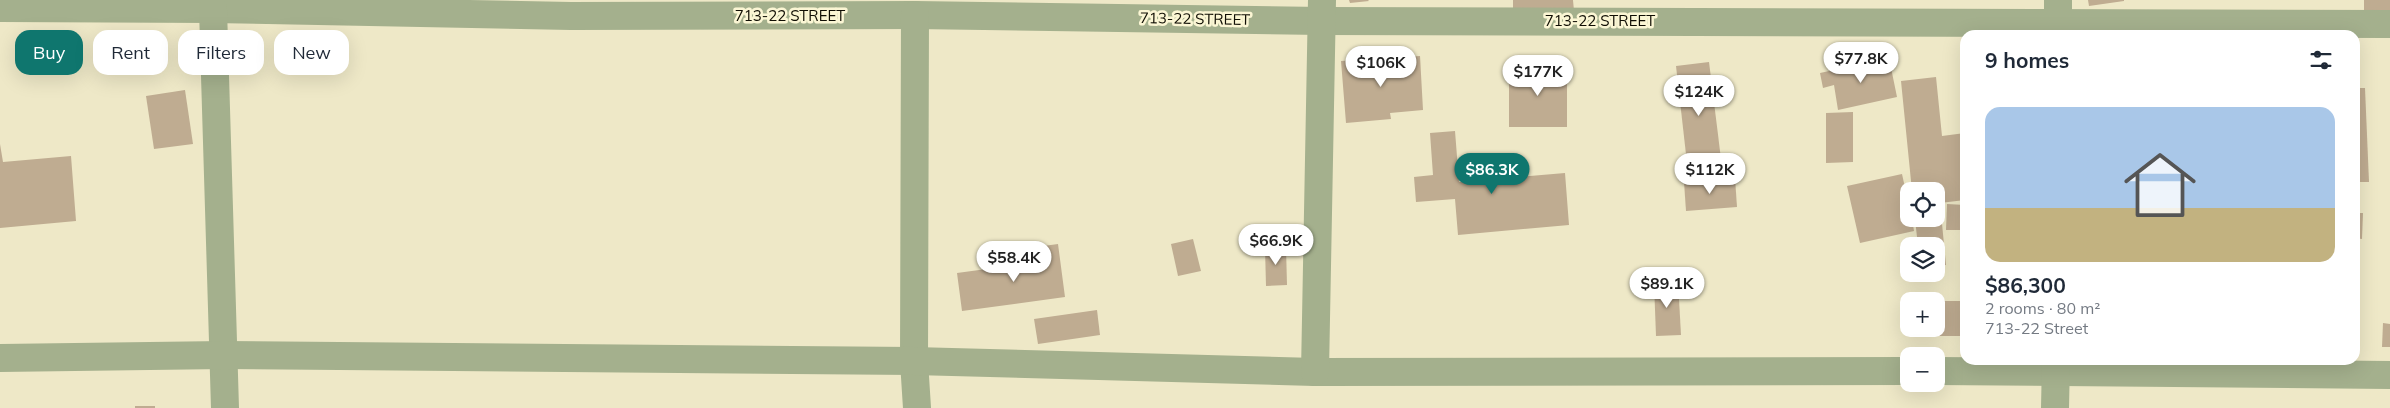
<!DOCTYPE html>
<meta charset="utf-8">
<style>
body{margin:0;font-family:Mulish,sans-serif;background:#f2f2f3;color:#1f2937;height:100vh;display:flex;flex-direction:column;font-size:19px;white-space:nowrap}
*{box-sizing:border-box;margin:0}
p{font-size:16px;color:#747a83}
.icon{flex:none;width:28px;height:28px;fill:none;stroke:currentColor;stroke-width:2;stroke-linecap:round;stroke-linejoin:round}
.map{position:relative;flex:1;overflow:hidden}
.drawer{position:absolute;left:1960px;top:30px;width:400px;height:335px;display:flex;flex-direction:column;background:#fff;border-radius:15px;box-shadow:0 5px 20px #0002}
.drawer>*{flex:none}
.top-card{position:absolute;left:15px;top:30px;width:475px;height:45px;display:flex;gap:10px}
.fabs{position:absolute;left:1900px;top:182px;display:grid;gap:10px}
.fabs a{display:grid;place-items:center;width:45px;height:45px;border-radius:10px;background:#fff;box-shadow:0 5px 20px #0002;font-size:25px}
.price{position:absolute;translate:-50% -42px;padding:0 11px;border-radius:18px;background:#fff;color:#222;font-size:16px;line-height:32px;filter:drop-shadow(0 1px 2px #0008)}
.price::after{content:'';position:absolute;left:50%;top:30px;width:15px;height:11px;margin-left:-8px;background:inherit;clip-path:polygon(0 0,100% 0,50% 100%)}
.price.active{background:#0f766e;color:#fff}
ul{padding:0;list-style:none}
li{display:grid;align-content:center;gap:10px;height:265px;padding:0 25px}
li+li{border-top:1px solid #e0e1e3}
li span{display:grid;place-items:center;height:155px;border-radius:15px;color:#555}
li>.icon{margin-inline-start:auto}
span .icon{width:90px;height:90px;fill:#fffc;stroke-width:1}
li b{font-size:21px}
h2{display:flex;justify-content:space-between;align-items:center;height:60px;padding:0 25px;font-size:21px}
.chip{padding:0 18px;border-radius:15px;background:#fff;box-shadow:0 5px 20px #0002;font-size:18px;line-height:45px}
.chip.active{background:#0f766e;color:#fff}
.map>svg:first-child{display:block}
</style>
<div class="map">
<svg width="2390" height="408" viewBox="0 0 2390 408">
<rect width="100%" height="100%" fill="#eee8c7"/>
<g fill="#bfac91">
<path d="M1349 0H1368L1369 1 1350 3Z"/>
<path d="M1513 0H1573L1574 11 1513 14Z"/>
<path d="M2088 0H2124V1L2089 6Z"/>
<path d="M2364 0H2390V18L2364 17Z"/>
<path d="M1420 56 1423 110 1390 113 1391 119 1346 123 1341 61Z"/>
<path d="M1889 58 1897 97 1838 110 1834 85 1823 88 1820 73Z"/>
<path d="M1709 62 1722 167 1688 172 1676 66Z"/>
<path d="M1567 66V127H1509V67Z"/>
<path d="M1936 77 1942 136 1965 133V200L1940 203 1946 265 1936 266V246H1918L1915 219H1936V191H1912L1901 81Z"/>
<path d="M2355 88H2365L2369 182H2355Z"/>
<path d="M185 90 193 144 154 149 146 96Z"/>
<path d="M1853 112V162L1826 163V113Z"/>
<path d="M1455 131 1459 182 1565 173 1569 225 1458 235 1455 199 1416 202 1414 177 1433 175 1430 133Z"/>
<path d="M0 144 3 162 71 156 76 221 0 228Z"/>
<path d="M1902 174 1909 206V219H1912L1914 231 1860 243 1847 186Z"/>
<path d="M1735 178 1737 207 1686 211 1684 182Z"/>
<path d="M1947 204 1965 205V230H1946Z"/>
<path d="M2355 213H2363L2362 239 2355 238Z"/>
<path d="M1193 239 1201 271 1178 276 1171 244Z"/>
<path d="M1058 244 1065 297 962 311 957 273 1038 262 1036 247Z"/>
<path d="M1286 247 1287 285 1266 286 1265 248Z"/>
<path d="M1678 281 1681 335 1656 336 1654 283Z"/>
<path d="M1936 301H1965V336H1937Z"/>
<path d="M1097 310 1100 335 1038 344 1034 319Z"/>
<path d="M2383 323 2390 324V347H2382Z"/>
<rect x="135" y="406" width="20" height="2"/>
</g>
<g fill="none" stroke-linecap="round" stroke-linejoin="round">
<g stroke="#a4b08d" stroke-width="28">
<path d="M0 8 213 9 571 16 915 15 1322 21 2390 24"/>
<path d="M213 9 225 408"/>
<path d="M915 15 914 361 917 408"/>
<path d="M2058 35V0"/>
<path d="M0 358 224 355 914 361 1315 372 1909 371"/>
<path d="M1936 371 2390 375"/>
<path d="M1315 372 1322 0"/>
<path d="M2055 408 2056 360"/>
</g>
</g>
<g text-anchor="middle" stroke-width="5" stroke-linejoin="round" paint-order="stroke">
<g font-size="15" fill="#0f0d03" stroke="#fbf6d4">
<text x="790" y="21">713-22 STREET</text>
<text transform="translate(1195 19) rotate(1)" y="5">713-22 STREET</text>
<text x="1600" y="26">713-22 STREET</text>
</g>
</g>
</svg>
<div class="fabs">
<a><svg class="icon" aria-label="locate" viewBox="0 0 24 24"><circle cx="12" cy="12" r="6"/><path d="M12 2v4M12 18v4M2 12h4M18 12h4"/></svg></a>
<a><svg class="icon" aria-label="layers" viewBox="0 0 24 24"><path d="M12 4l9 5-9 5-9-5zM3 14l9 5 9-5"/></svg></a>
<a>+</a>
<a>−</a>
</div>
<b class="price" style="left:1861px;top:84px">$77.8K</b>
<b class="price" style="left:1381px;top:88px">$106K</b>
<b class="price" style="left:1538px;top:97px">$177K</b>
<b class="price" style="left:1699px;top:117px">$124K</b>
<b class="price active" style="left:1492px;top:195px">$86.3K</b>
<b class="price" style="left:1710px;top:195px">$112K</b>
<b class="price" style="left:1276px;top:266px">$66.9K</b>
<b class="price" style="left:1014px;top:283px">$58.4K</b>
<b class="price" style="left:1667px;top:309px">$89.1K</b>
<div class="top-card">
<a class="chip active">Buy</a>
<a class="chip">Rent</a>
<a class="chip">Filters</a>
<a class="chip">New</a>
</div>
<section class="drawer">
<h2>9 homes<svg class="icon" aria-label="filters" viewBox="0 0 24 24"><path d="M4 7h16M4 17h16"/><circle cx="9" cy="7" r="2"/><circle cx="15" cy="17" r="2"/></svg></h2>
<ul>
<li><span style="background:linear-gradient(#a9c7e8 65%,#c2b280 0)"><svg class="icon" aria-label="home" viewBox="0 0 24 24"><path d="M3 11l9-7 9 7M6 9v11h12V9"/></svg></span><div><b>$86,300</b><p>2 rooms · 80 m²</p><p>713-22 Street</p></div></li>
</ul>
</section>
</div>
